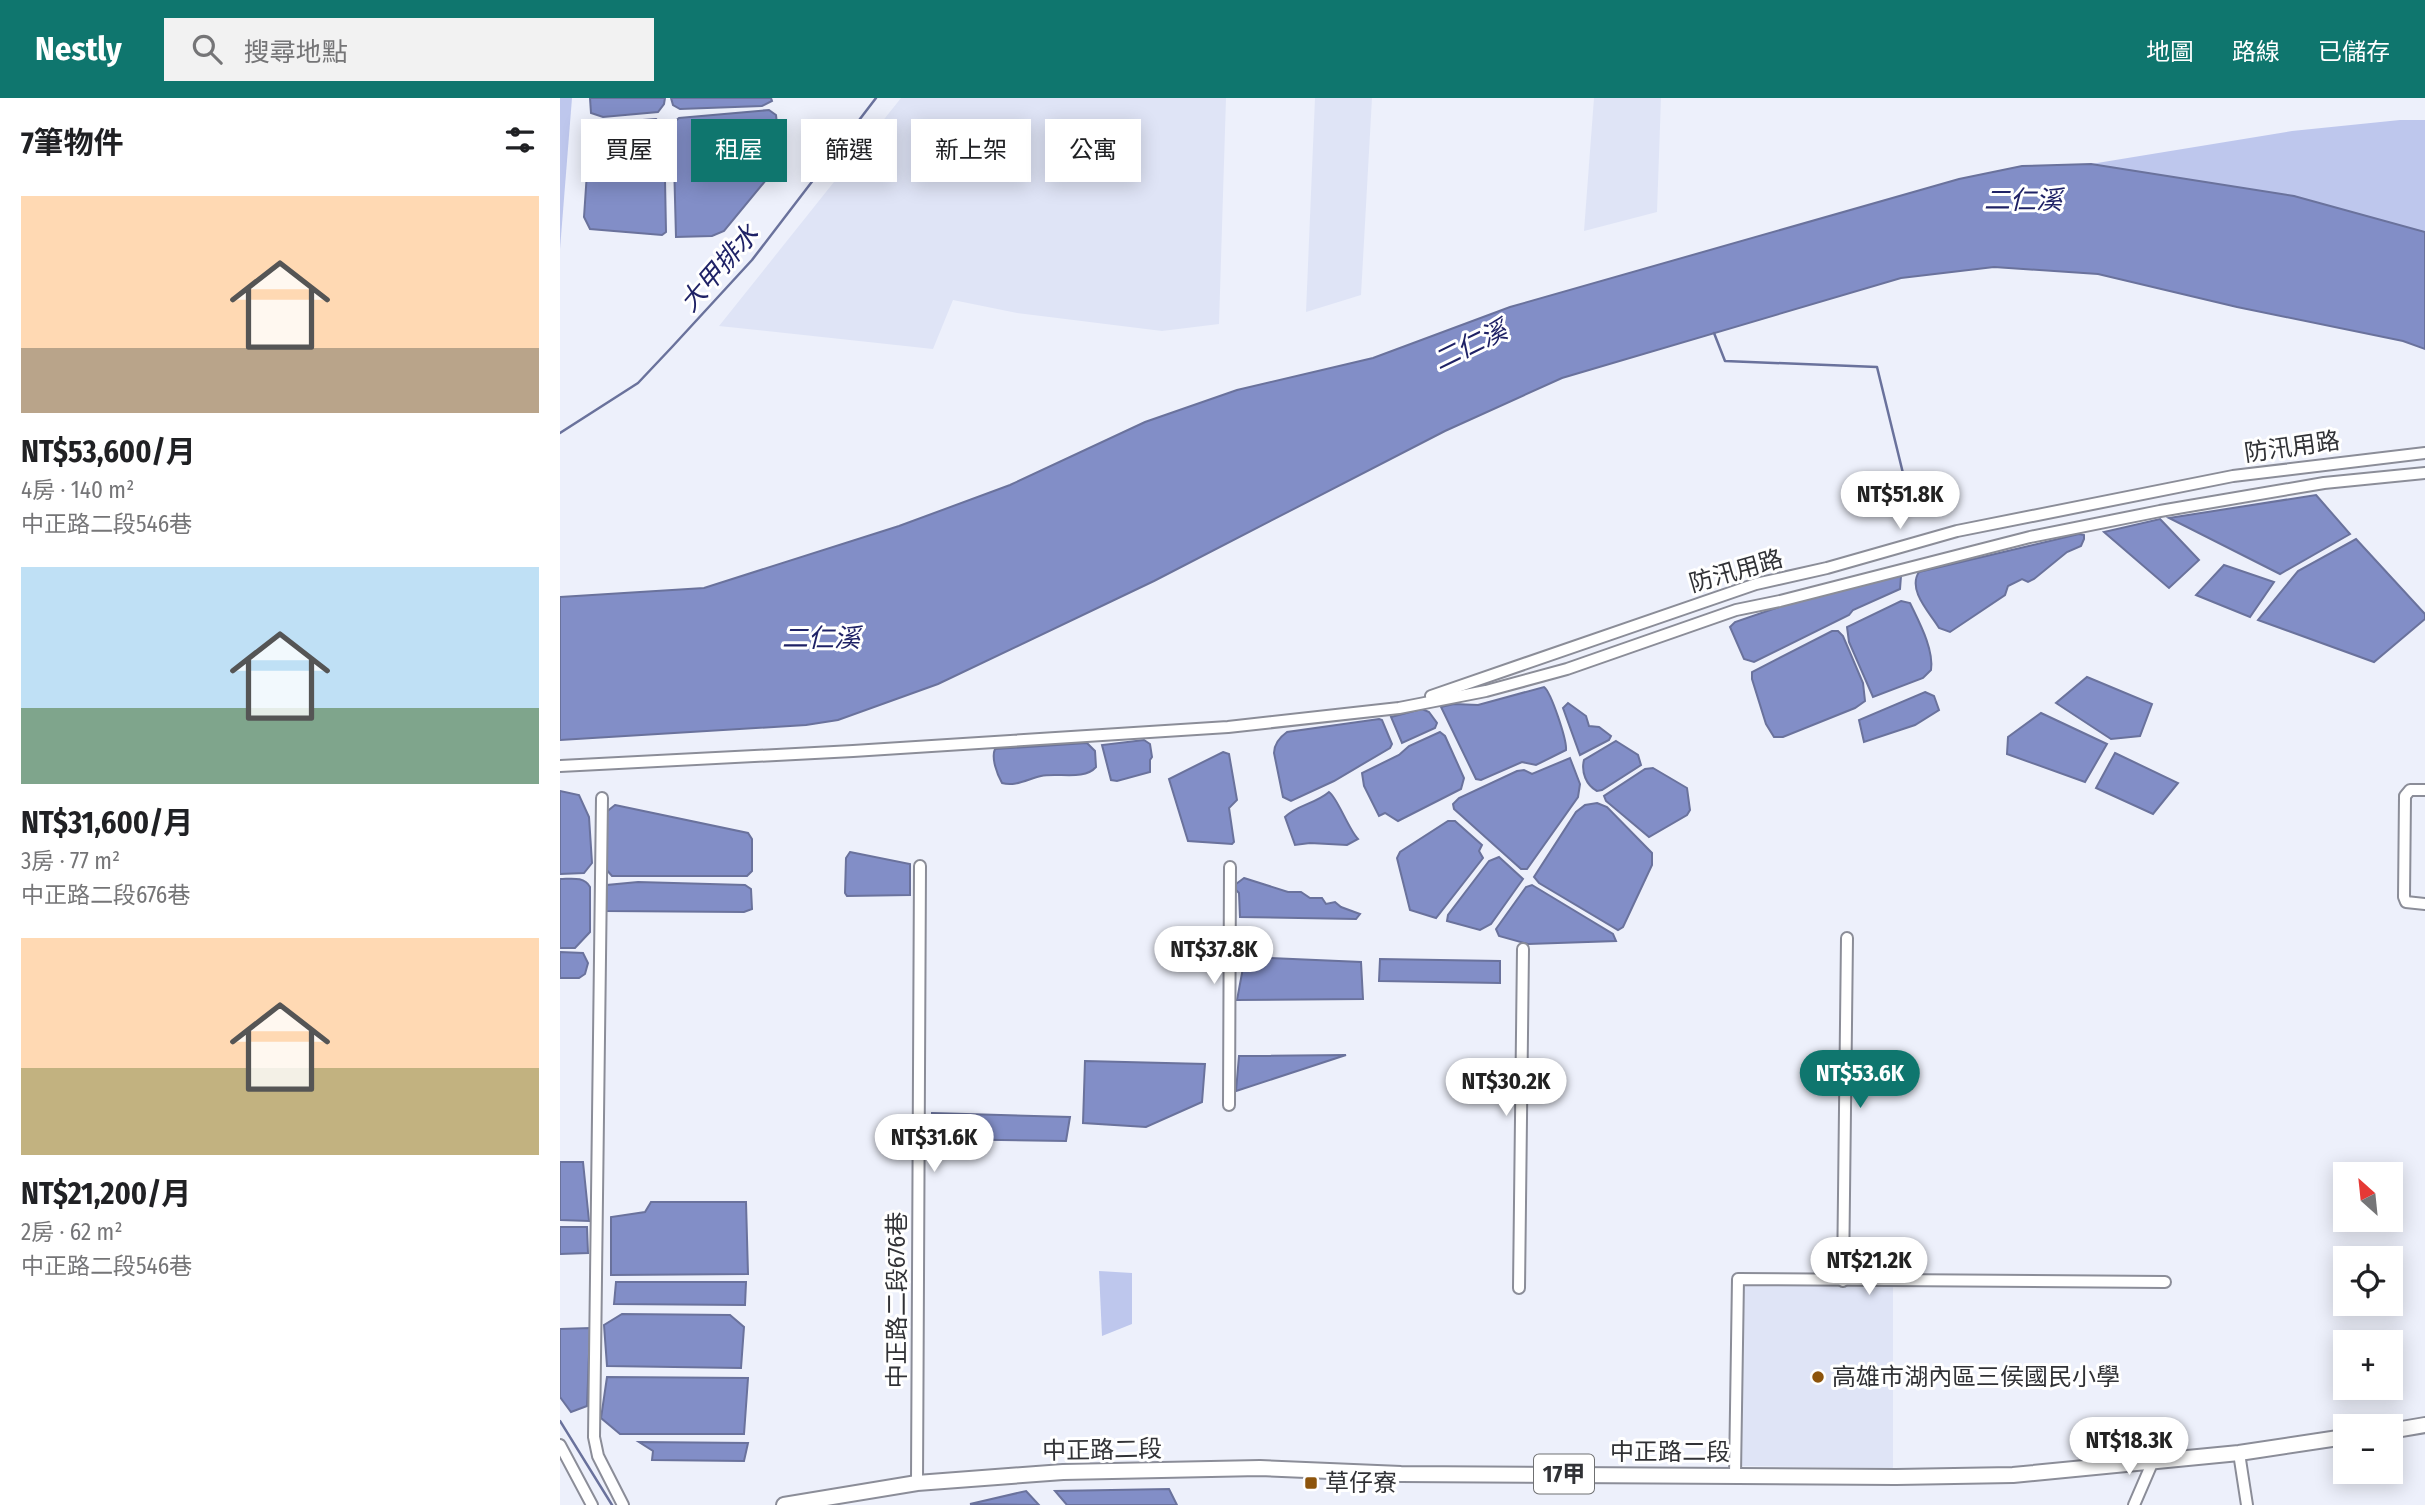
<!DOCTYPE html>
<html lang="zh-TW">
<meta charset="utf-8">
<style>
body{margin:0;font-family:"Fira Sans Condensed","Noto Sans TC",sans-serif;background:#f2f2f2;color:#202124;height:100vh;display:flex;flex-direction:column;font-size:26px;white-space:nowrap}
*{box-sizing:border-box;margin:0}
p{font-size:23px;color:#757577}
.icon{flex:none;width:38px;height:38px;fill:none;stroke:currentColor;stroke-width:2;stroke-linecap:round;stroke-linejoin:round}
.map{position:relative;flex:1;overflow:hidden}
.drawer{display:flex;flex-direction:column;background:#fff;width:560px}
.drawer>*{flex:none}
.hud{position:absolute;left:21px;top:21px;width:665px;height:63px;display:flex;gap:14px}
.needle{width:46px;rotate:333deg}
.tools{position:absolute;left:1773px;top:1064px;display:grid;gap:14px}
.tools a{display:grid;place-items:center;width:70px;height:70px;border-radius:0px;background:#fff;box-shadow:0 4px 18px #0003;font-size:35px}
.price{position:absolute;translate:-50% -60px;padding:0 16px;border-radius:24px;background:#fff;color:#222;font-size:23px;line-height:46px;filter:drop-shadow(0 2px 4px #0008)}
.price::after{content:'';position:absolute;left:50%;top:42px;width:21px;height:16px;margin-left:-10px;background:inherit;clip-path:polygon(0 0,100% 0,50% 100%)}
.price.current{background:#0f766e;color:#fff}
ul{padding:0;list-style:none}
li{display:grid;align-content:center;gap:14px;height:371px;padding:0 21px}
li span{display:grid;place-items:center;height:217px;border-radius:0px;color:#555}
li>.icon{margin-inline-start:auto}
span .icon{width:126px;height:126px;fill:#fffc;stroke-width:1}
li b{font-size:30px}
h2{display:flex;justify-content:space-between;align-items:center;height:84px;padding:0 21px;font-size:30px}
.tag{padding:0 24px;border-radius:0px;background:#fff;box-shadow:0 4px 18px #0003;font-size:24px;line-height:63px}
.tag.current{background:#0f766e;color:#fff}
header{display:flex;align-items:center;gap:42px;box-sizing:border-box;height:98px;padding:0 35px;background:#0f766e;color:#fff}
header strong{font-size:33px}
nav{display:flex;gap:38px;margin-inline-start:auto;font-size:24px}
.search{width:490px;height:63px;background:#f2f2f2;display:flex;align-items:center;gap:18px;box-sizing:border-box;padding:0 24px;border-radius:0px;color:#757577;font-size:26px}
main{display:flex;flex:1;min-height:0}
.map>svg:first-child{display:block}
</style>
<header>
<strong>Nestly</strong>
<div class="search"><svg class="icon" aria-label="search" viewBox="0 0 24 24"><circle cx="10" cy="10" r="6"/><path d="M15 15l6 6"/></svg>搜尋地點</div>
<nav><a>地圖</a><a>路線</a><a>已儲存</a></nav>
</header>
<main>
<section class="drawer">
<h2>7筆物件<svg class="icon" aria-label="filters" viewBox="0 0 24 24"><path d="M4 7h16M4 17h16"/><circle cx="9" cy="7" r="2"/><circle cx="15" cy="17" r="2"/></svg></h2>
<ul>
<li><span style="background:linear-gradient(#ffd9b3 70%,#b9a48a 0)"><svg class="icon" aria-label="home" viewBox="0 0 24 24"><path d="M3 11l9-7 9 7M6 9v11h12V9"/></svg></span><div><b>NT$53,600/月</b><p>4房 · 140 m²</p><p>中正路二段546巷</p></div></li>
<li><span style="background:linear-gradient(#bfe0f5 65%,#7fa58c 0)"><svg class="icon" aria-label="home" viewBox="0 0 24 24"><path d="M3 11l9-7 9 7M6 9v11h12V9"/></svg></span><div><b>NT$31,600/月</b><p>3房 · 77 m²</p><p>中正路二段676巷</p></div></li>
<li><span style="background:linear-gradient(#ffd9b3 60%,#c2b280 0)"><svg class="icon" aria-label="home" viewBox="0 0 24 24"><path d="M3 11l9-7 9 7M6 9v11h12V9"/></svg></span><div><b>NT$21,200/月</b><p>2房 · 62 m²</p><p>中正路二段546巷</p></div></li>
</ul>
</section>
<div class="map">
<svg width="1865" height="1407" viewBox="0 0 1865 1407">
<rect width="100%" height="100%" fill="#edf0fb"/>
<g fill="#dfe4f6">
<path d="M341 0H666L659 226 602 233 457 215 393 202 373 251 159 228Z"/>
<path d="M755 0H812L801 197 746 214Z"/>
<path d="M1034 0H1101L1097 114 1024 133Z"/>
<path d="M1184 1187 1333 1189V1370L1182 1368Z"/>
</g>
<g fill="#bec7ed">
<path d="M0 0H12L0 151Z"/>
<path d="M1840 22H1865V134L1734 98 1531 66 1732 33Z"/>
<path d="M539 1173 572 1175V1226L542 1238Z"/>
</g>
<g fill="#828ec7" stroke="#6a729c" stroke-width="2">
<path d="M30 0H105L104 6 98 14 43 19 31 15Z"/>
<path d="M111 0H211L212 3 202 8 120 11 113 7Z"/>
<path d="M209 12 216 17 220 54 215 71 164 133 152 138 116 139 113 25 119 20Z"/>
<path d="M96 21 104 30 106 134 102 137 30 131 24 119 30 30 41 25Z"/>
<path d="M1531 66 1734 98 1865 134V251L1843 243 1677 209 1538 176 1434 169 1341 180 1002 280 885 333 594 483 378 586 278 622 246 627 0 642V499L144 490 339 428 450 387 585 324 677 292 813 260 950 209 1399 81 1462 68Z"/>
<path d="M1756 397 1790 436 1720 476 1609 420Z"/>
<path d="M1600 421 1639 462 1609 490 1544 434Z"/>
<path d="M1519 436 1524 437V441L1521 448 1507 454 1474 481 1468 484 1462 481 1448 488 1445 497 1390 534 1379 530C1370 515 1347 492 1359 474Z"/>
<path d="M1796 441 1865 516V521L1814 564 1698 522 1738 473Z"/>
<path d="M1664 467 1714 484 1690 519 1636 497Z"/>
<path d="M1338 476 1341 478 1340 491 1293 512 1289 517 1194 564 1184 561 1170 529 1175 524 1248 499Z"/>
<path d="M1341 503 1350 505C1359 524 1374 551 1371 572L1363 580 1313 599 1289 544 1287 529Z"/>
<path d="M1272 533H1278L1283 538 1303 585 1305 603 1295 610 1223 639H1214L1206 626 1192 581V574Z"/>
<path d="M1527 579 1592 606 1580 638 1551 641 1496 605Z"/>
<path d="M984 589C991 594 1007 642 1006 652L976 667 962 664 921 682 916 681 881 609 894 606 918 607Z"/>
<path d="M1365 594 1374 598 1379 612 1355 627 1304 644 1299 622Z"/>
<path d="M1008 605 1026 618 1029 628 1039 629 1051 638 1049 642 1020 657 1003 610Z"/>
<path d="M862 611 869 614 877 625 875 630 842 645 831 619Z"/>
<path d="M1481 615 1547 646 1525 684 1447 656 1448 639Z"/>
<path d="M819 621 822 622 832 646 830 650 774 683 731 703 723 699 714 655C714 646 720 639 727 634Z"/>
<path d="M880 634 885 638 904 680 901 691 838 723 825 715 819 718 804 688 802 675 839 657 849 648Z"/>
<path d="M584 642 590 646 592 659 590 662V674L557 683 551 682 542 647Z"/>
<path d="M1056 643 1078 657 1081 667 1042 692 1037 693C1026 687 1021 674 1024 662Z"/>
<path d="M527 645 535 653 536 669C524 683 497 674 481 678 468 681 455 689 442 685 437 676 431 660 435 651Z"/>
<path d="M663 654 669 656 677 702 669 710 674 744 672 746 628 743 609 681Z"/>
<path d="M1555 655 1618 685 1593 716 1536 690Z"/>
<path d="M1010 660 1020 686 1018 699 967 771H961L894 711 893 706 899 700 957 673 964 672 972 676Z"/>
<path d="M1093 670 1127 690 1130 712 1127 717 1089 739 1046 703 1044 698 1085 671Z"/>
<path d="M0 693 19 697 29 719 32 765 24 775 0 776Z"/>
<path d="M769 694C777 699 789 732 798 741L787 747 750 745 735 747 725 719C737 707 755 706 769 694Z"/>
<path d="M1037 705 1047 709 1092 755V767L1063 829 1058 832 979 785 974 779 1016 714 1025 707Z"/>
<path d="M55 707 188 735 192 741V773L187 778H52L45 770V715Z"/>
<path d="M888 723H895L922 747 919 753 923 760 876 820 850 812 837 760 840 754Z"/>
<path d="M290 754 350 766V797L287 798 285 795 286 760Z"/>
<path d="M939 759 963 781 931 826 920 832 887 823 888 817 929 763Z"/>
<path d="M684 780 728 794H741L750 800H762L766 806 775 804 781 809 800 816 796 821 680 819 679 795 676 792V786Z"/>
<path d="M0 781C11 781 24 778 30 789V834L15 850H0Z"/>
<path d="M78 784 185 787 191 791 192 811 184 814 46 813 47 787Z"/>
<path d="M972 787 1053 836 1056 843 968 846 939 838 936 831 966 789Z"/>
<path d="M0 854 23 855 28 865 25 876 19 880H0Z"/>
<path d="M685 859 801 864 803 901 677 902Z"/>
<path d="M820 861 940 863V885L819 883Z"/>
<path d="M786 957 676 993 679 958Z"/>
<path d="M525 963 645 966 642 1004 586 1029 523 1025Z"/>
<path d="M372 1015 510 1019 506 1043 372 1041Z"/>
<path d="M0 1064H23L29 1123 0 1122Z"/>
<path d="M91 1104H186L188 1176 51 1177V1119L85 1114Z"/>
<path d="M27 1129 28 1155 0 1156V1129Z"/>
<path d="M56 1184H186L185 1207 54 1206Z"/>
<path d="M62 1216 170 1217 184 1229 181 1270 47 1268 44 1227Z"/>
<path d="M30 1230 27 1308 11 1314 0 1299V1231Z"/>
<path d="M47 1279 188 1280 184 1336H60L41 1320Z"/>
<path d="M79 1344 188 1345 184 1363 92 1362 93 1353Z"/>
<path d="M609 1391 617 1407H507L495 1393Z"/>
<path d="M466 1393 479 1407 410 1406Z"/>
</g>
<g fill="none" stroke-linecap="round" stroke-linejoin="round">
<g stroke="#6a729c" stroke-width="2.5">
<path d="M1154 235 1165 263 1317 269 1352 412"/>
<path d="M0 335 78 285 112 249 192 162 316 0"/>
<path d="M0 1323 52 1407"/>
</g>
<defs>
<g id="minor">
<path d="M871 598 1196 486 1267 470 1397 433 1673 378 1865 355"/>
<path d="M0 668 293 653 668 629 839 610 926 593 1007 571 1176 512 1220 503 1470 439 1600 413 1764 385 1865 375"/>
<path d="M1865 692H1850L1845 698 1844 799 1846 804 1865 806"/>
<path d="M42 700 34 1339 38 1358 63 1407"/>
<path d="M669 1007 670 769"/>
<path d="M1283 1183 1287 840"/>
<path d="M959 1190 963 851"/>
<path d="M0 1347 32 1407"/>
<path d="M1679 1355 1687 1407"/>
<path d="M1175 1376 1178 1181 1605 1184"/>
<path d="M357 1385 360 768"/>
<path d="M1574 1407 1593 1363"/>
</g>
<g id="major">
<path d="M1830 1333 1865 1327"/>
<path d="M224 1407 357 1385 503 1374 700 1370 841 1376 1336 1379 1453 1377 1679 1355 1785 1339"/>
</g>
</defs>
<use href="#minor" stroke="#8b8d98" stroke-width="14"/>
<use href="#major" stroke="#8b8d98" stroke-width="18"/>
<use href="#minor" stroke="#fff" stroke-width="10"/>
<use href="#major" stroke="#fff" stroke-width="14"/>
</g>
<g fill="#8d540c" stroke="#fff" stroke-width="2.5">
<circle cx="1258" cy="1279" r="7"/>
<rect x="744" y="1378" width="14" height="14" rx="3.5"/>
</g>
<g text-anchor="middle" stroke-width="6" stroke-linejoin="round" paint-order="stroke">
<rect fill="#fff" stroke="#6f7072" stroke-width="2" x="974" y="1356.5" width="60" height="39" rx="5"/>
<g font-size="23" font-weight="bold" fill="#313236">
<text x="1004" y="1384">17甲</text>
</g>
<g font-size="24" fill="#313236" stroke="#fff">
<text transform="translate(1732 349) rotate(-8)" y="8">防汛用路</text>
<text transform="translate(1176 473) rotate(-16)" y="8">防汛用路</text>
<text transform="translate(337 1202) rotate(-90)" y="8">中正路二段676巷</text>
<text transform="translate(542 1352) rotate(-1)" y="8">中正路二段</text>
<text x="1110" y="1362">中正路二段</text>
</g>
<g font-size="24" fill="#313236" stroke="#fff" text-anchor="start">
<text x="1272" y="1287">高雄市湖內區三侯國民小學</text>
<text x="765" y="1393">草仔寮</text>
</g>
<g font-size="26" font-style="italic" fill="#1f2266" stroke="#fff">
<text x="1463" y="111">二仁溪</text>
<text transform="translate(159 170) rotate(-49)" y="9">大甲排水</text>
<text transform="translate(910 247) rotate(-26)" y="9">二仁溪</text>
<text x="261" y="549">二仁溪</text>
</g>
</g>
</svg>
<div class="tools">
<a><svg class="needle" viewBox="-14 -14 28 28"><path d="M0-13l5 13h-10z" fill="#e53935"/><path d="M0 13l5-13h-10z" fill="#757577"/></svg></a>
<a><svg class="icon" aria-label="locate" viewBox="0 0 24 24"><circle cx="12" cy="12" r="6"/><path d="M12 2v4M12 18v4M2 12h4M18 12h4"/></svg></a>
<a>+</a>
<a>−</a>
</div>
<b class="price" style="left:1340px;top:433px">NT$51.8K</b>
<b class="price" style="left:654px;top:888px">NT$37.8K</b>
<b class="price current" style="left:1300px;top:1012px">NT$53.6K</b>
<b class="price" style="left:946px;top:1020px">NT$30.2K</b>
<b class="price" style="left:374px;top:1076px">NT$31.6K</b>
<b class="price" style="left:1309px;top:1199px">NT$21.2K</b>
<b class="price" style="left:1569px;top:1379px">NT$18.3K</b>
<div class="hud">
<a class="tag">買屋</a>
<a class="tag current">租屋</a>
<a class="tag">篩選</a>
<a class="tag">新上架</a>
<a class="tag">公寓</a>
</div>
</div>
</main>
